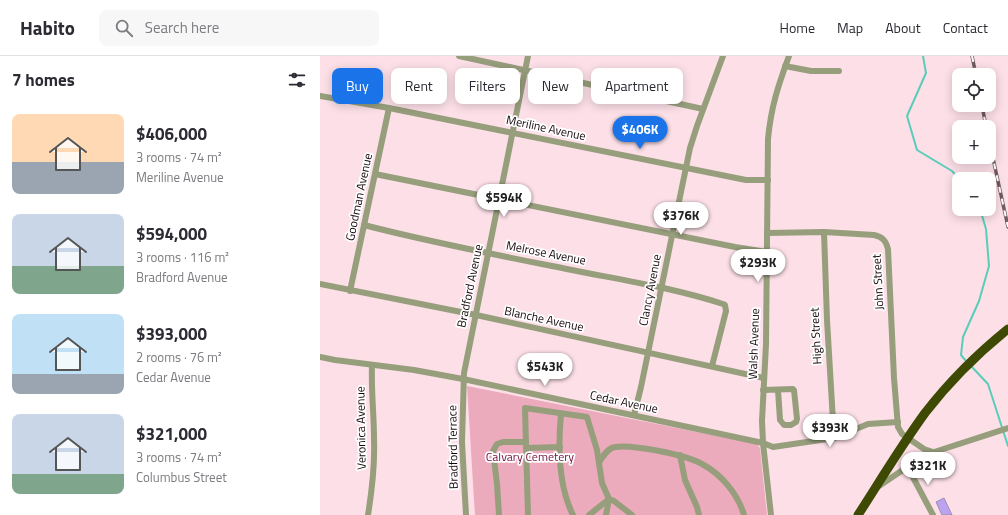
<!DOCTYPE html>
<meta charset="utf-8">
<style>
body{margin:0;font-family:"Titillium Web",sans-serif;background:#f7f7f7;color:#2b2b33;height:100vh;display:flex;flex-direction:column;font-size:15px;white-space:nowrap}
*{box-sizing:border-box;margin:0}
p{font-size:13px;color:#7c7c81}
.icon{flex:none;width:22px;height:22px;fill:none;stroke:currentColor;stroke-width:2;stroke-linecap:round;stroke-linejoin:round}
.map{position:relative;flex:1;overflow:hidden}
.sheet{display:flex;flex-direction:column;background:#fff;width:320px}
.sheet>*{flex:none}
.banner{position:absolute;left:12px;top:12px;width:380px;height:36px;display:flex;gap:8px}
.fabs{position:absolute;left:632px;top:12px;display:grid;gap:8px}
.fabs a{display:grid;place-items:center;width:44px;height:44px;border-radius:8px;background:#fff;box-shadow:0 2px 10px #0003;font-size:20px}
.price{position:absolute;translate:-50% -34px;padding:0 9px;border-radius:14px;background:#fff;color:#222;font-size:13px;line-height:26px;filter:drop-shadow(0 1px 2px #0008)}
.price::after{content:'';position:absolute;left:50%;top:24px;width:12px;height:9px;margin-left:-6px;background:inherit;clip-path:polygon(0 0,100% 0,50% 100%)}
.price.active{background:#1a73e8;color:#fff}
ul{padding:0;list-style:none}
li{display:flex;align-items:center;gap:12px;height:100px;padding:0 12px}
li span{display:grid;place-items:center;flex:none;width:112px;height:80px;border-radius:8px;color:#555}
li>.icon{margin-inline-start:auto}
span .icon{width:48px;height:48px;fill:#fffc;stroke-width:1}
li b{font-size:17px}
h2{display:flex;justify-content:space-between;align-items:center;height:48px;padding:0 12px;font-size:17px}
.pill{padding:0 14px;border-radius:8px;background:#fff;box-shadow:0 2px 10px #0003;font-size:14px;line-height:36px}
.pill.active{background:#1a73e8;color:#fff}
header{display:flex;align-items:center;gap:24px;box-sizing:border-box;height:56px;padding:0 20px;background:#fff;border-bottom:1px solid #e1e1e2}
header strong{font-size:19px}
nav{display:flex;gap:22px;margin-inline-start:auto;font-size:14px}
.search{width:280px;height:36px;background:#f7f7f7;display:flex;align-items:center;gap:10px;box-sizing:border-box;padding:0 14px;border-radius:8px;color:#7c7c81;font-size:15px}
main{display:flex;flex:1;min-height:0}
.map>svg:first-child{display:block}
</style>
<header>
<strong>Habito</strong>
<div class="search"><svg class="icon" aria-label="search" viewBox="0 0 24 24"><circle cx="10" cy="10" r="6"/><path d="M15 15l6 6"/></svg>Search here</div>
<nav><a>Home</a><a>Map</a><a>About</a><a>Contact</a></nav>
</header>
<main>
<section class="sheet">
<h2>7 homes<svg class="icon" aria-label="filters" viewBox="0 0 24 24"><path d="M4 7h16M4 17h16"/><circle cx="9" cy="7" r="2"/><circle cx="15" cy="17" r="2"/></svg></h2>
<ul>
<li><span style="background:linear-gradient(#ffd9b3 60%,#9aa5b1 0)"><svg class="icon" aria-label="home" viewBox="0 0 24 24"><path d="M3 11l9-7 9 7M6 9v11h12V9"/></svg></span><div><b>$406,000</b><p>3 rooms · 74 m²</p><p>Meriline Avenue</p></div></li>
<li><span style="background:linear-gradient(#c9d6e8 65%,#7fa58c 0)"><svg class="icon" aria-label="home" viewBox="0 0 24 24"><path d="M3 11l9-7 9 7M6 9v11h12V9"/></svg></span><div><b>$594,000</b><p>3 rooms · 116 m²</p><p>Bradford Avenue</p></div></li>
<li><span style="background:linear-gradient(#bfe0f5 75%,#9aa5b1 0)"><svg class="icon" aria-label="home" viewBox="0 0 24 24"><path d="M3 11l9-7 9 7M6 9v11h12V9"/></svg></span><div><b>$393,000</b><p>2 rooms · 76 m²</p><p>Cedar Avenue</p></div></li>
<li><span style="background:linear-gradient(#c9d6e8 75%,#7fa58c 0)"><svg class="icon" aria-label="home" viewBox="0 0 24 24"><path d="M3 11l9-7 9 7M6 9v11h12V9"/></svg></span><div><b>$321,000</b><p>3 rooms · 74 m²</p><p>Columbus Street</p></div></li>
</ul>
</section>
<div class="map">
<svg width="688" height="459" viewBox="0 0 688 459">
<rect width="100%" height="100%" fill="#fcdfe7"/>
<path fill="#ecaabd" d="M147 330 437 388 440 392 447 459H155Z"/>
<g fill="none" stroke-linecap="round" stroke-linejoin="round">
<g stroke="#59cdb8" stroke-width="2">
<path d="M603 0 606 17 587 60 597 94 632 115 639 123"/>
<path d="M646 305 641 299 643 281 659 245 669 210 666 173 660 153"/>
<path d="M651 310 668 328 688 390"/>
</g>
</g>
<path fill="#bda3ef" stroke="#9a8eb4" d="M624 442 632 459H622L616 446Z"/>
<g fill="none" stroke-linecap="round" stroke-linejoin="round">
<g stroke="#969e7c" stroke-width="6">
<path d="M139 0 383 53"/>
<path d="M465 10 491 15H519"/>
<path d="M0 40 69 52 426 124H448"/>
<path d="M55 118 415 191 447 196"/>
<path d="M44 169C113 187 182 200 252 214 302 224 354 232 403 248L405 249 406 255 392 310"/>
<path d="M504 176 507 264 514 382"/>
<path d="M447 177 504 176 554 179C563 181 566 185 568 193L574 322 578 371 582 378 604 393 613 396"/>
<path d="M0 228 156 259 444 322"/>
<path d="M30 235 69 52"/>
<path d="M0 301 15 304 94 314 143 323 443 387 453 391 514 382 548 368 578 366"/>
<path d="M443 334 473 333 474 334 477 363 476 366 471 369H464L460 364 458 334"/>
<path d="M241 358C238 390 238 429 253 459"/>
<path d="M314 359 321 331 370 92 377 70 403 0"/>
<path d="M207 392 240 391"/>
<path d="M360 399 365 424 377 451 379 459"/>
<path d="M280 405C284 399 288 392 295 391 312 388 367 399 382 408 401 418 418 438 424 459"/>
<path d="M587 410 613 459"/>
<path d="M559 430 605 399 688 372"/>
<path d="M48 459C52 434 55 408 54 383 54 358 51 334 52 309"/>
<path d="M146 459 142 386 144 317 208 0"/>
<path d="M179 459 177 428 173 395 177 388 183 386H206"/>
<path d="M208 459 205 352 267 361 277 394 282 427 289 443 294 445 312 459"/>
<path d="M269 459 289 443"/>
<path d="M286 459 289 443"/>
<path d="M451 459 443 387 442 365 446 288 448 83C451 51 458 30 469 0"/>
</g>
<path stroke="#3e4a04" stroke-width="9" d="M538 459C560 425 581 390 605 357 629 326 657 298 688 273"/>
<defs>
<g id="rail">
<path d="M652 0 656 19"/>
<path d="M662 49 666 71"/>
<path d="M669 84 688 171"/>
</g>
</defs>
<use href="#rail" stroke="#705c62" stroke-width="3.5"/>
<use href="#rail" stroke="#fff" stroke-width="2" stroke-dasharray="6" stroke-linecap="butt"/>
</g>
<g text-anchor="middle" stroke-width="3.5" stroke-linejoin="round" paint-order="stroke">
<g font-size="12" fill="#16070c" stroke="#fff">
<text transform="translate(226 72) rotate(12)" y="4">Meriline Avenue</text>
<text transform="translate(39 141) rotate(-78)" y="4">Goodman Avenue</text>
<text transform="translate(226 197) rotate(11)" y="4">Melrose Avenue</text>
<text transform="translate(558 226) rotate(-93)" y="4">John Street</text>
<text transform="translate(150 230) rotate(-78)" y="4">Bradford Avenue</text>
<text transform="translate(330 234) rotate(-79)" y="4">Clancy Avenue</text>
<text transform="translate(224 263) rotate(12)" y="4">Blanche Avenue</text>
<text transform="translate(496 280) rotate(-93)" y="4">High Street</text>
<text transform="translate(434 288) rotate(-88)" y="4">Walsh Avenue</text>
<text transform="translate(304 346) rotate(12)" y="4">Cedar Avenue</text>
<text transform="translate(41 372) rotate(-91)" y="4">Veronica Avenue</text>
<text transform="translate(133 391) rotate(-91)" y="4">Bradford Terrace</text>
</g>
<g font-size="12" fill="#740d3e" stroke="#fff">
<text x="210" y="405">Calvary Cemetery</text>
</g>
</g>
</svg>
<div class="fabs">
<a><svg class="icon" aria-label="locate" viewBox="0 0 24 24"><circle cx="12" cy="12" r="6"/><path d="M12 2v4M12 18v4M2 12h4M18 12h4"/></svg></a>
<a>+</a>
<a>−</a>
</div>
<b class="price active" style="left:320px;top:94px">$406K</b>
<b class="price" style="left:184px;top:162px">$594K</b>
<b class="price" style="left:361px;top:180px">$376K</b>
<b class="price" style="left:438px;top:227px">$293K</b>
<b class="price" style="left:225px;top:331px">$543K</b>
<b class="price" style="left:510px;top:392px">$393K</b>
<b class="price" style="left:608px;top:430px">$321K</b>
<div class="banner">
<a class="pill active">Buy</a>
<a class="pill">Rent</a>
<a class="pill">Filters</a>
<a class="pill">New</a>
<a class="pill">Apartment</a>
</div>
</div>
</main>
